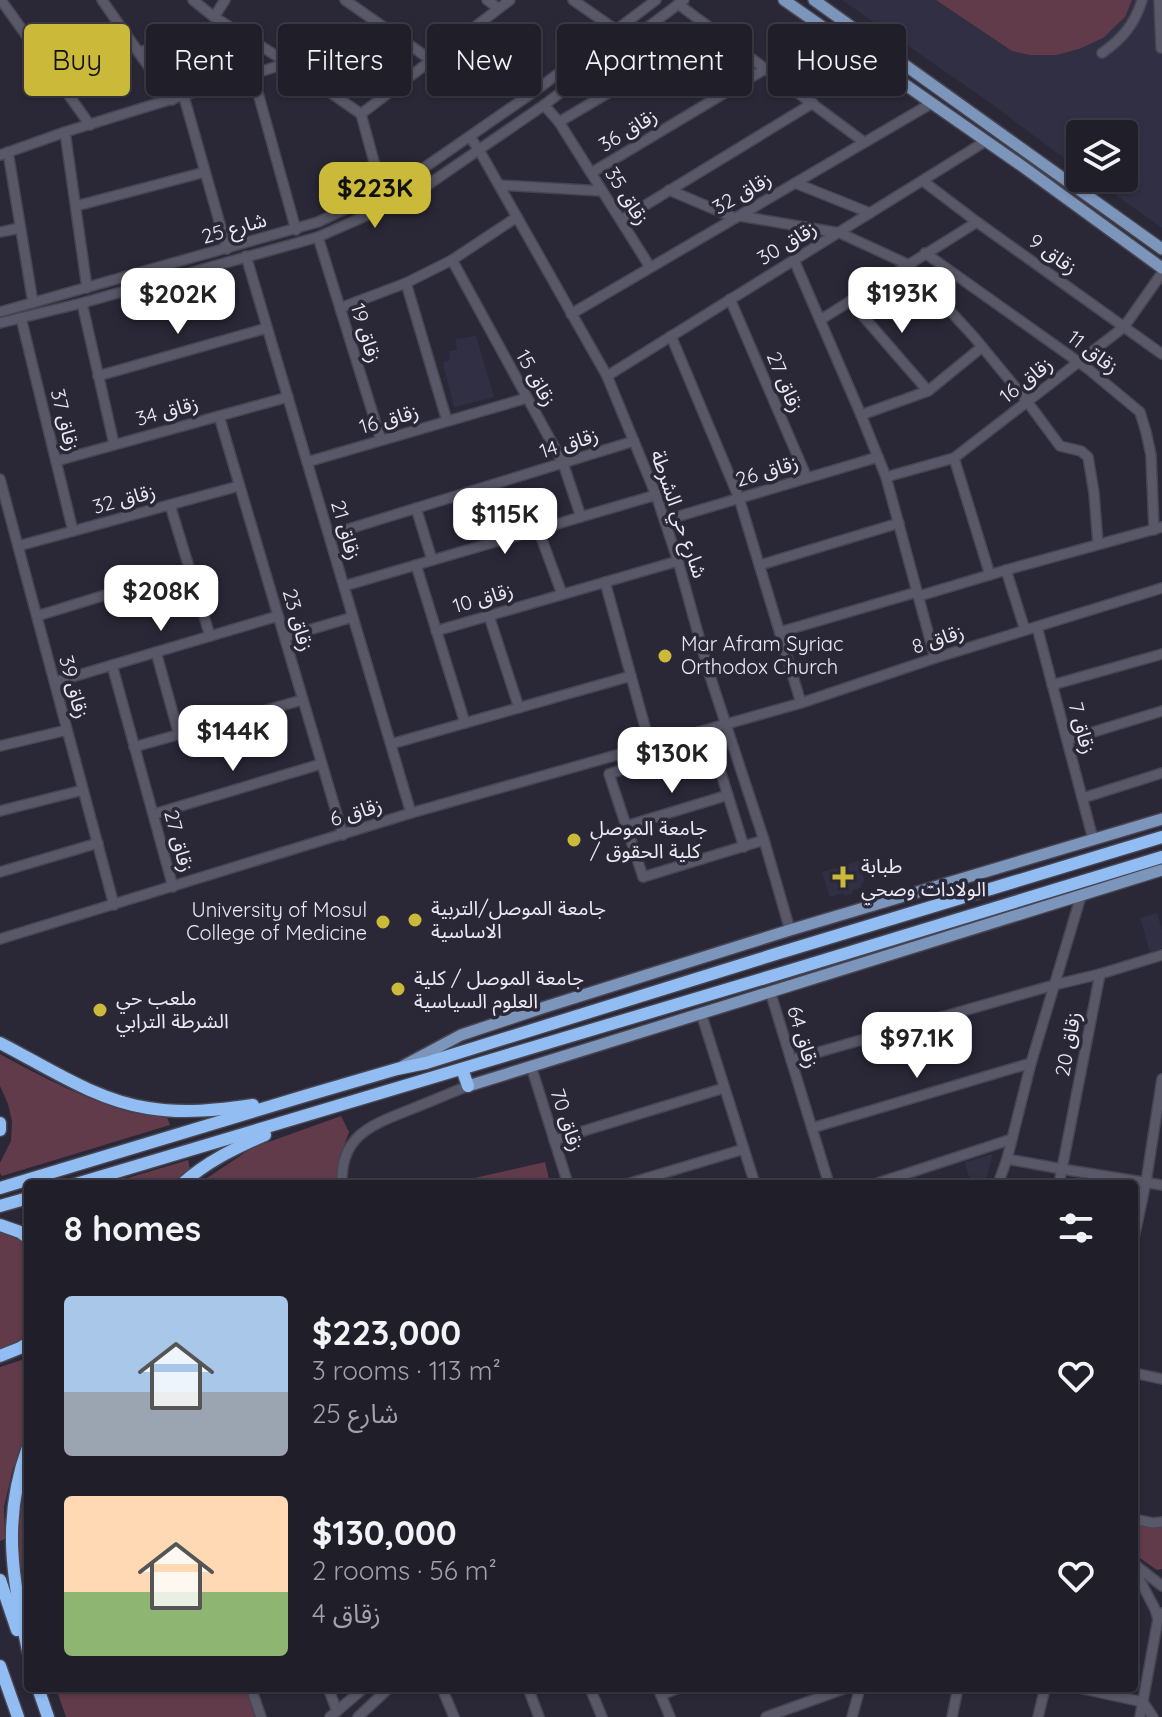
<!DOCTYPE html>
<meta charset="utf-8">
<style>
body{margin:0;font-family:Quicksand,"Noto Sans Arabic",sans-serif;background:#2d2b35;color:#f1f3f6;height:100vh;display:flex;flex-direction:column;font-size:30px;white-space:nowrap}
*{box-sizing:border-box;margin:0}
p{font-size:26px;color:#a2a2a8}
.icon{flex:none;width:44px;height:44px;fill:none;stroke:currentColor;stroke-width:2;stroke-linecap:round;stroke-linejoin:round}
.map{position:relative;flex:1;overflow:hidden}
.side{position:absolute;left:24px;top:1180px;width:1114px;height:512px;display:flex;flex-direction:column;background:#201e29;border-radius:8px;box-shadow:0 2px 6px #0004,0 0 0 2px #3d3c46}
.side>*{flex:none}
.banner{position:absolute;left:24px;top:24px;width:1114px;height:72px;display:flex;gap:16px}
.controls{position:absolute;left:1066px;top:120px;display:grid;gap:16px}
.controls a{display:grid;place-items:center;width:72px;height:72px;border-radius:8px;background:#201e29;box-shadow:0 2px 6px #0004,0 0 0 2px #3d3c46;font-size:40px}
.price{position:absolute;translate:-50% -68px;padding:0 18px;border-radius:16px;background:#fff;color:#222;font-size:26px;line-height:52px;filter:drop-shadow(0 2px 4px #0008)}
.price::after{content:'';position:absolute;left:50%;top:48px;width:24px;height:18px;margin-left:-12px;background:inherit;clip-path:polygon(0 0,100% 0,50% 100%)}
.price.on{background:#cbb939;color:#111}
ul{padding:0;list-style:none}
li{display:flex;align-items:center;gap:24px;height:200px;padding:0 40px}
li span{display:grid;place-items:center;flex:none;width:224px;height:160px;border-radius:8px;color:#555}
li>.icon{margin-inline-start:auto}
span .icon{width:96px;height:96px;fill:#fffc;stroke-width:1}
li b{font-size:34px}
h2{display:flex;justify-content:space-between;align-items:center;height:96px;padding:0 40px;font-size:34px}
.chip{padding:0 28px;border-radius:8px;background:#201e29;box-shadow:0 2px 6px #0004,0 0 0 2px #3d3c46;font-size:28px;line-height:72px}
.chip.on{background:#cbb939;color:#111}
.map>svg:first-child{display:block}
</style>
<div class="map">
<svg width="1162" height="1717" viewBox="0 0 1162 1717">
<rect width="100%" height="100%" fill="#2a2837"/>
<g fill="#312f44">
<path d="M842 0H1162V228L1092 178H1124V134H1080V170L989 102Z"/>
<path d="M476 336 494 397 454 407 443 363 450 360 449 351 457 350 456 339Z"/>
<path d="M859 861 865 882 861 884V888L852 890 853 893 845 896 843 893 830 897 822 872Z"/>
<path d="M1157 913 1162 930V948L1150 952 1140 918Z"/>
<path d="M993 1154 986 1180 971 1184 965 1162Z"/>
</g>
<g fill="#613b49">
<path d="M936 0H1132L1125 17 1103 38 1079 49 1056 55H1030L1012 51Z"/>
<path d="M0 1054C40 1076 90 1102 134 1113 144 1115 156 1114 166 1115L170 1125 2 1176 0 1173V1163L11 1141 12 1121 8 1104 0 1086Z"/>
<path d="M341 1116 349 1132 340 1157 339 1184H198L252 1148Z"/>
<path d="M188 1160 190 1169 170 1184H108Z"/>
<path d="M545 1162 550 1184H448Z"/>
<path d="M0 1230 17 1237 28 1246V1332L18 1342 0 1352Z"/>
<path d="M28 1358V1435L13 1468 4 1507 5 1539 0 1541V1367Z"/>
<path d="M28 1478V1601L17 1548 23 1490Z"/>
<path d="M1134 1524 1162 1526V1569L1157 1570 1134 1554Z"/>
<path d="M56 1688H250L261 1717H66Z"/>
</g>
<g fill="none" stroke-linecap="round" stroke-linejoin="round">
<defs>
<g id="minor">
<path d="M1 0 90 125"/>
<path d="M102 0 172 100"/>
<path d="M193 0 214 17 288 63 361 114 382 191"/>
<path d="M345 0 431 60"/>
<path d="M487 0 498 8"/>
<path d="M573 0 616 30"/>
<path d="M1159 0 1161 48"/>
<path d="M678 4 864 142"/>
<path d="M214 17 225 0"/>
<path d="M138 52 232 28"/>
<path d="M1102 53C1122 39 1135 24 1142 0"/>
<path d="M253 75 296 230"/>
<path d="M184 97 227 249"/>
<path d="M544 105 559 122 650 267"/>
<path d="M361 114 510 0"/>
<path d="M559 122 713 31"/>
<path d="M65 132 87 288"/>
<path d="M470 137 479 150 607 376 656 495 678 561 709 673 764 840 790 930"/>
<path d="M8 152 33 303"/>
<path d="M0 155 65 132 288 63"/>
<path d="M591 173 765 69"/>
<path d="M923 181 977 222 1162 354"/>
<path d="M795 183 870 213"/>
<path d="M499 185 602 191"/>
<path d="M669 190 735 218"/>
<path d="M76 206 205 172"/>
<path d="M740 216 840 233 907 264 974 337 1026 400 1060 446 1081 451 1088 457 1094 493 1098 544"/>
<path d="M621 220 813 103"/>
<path d="M0 232 20 228"/>
<path d="M318 237 381 440"/>
<path d="M925 253 1087 368 1140 412 1146 432 1151 455 1154 530"/>
<path d="M246 256 411 813"/>
<path d="M452 260 563 463 581 517"/>
<path d="M794 260 861 415 886 477 935 658"/>
<path d="M406 283 447 421"/>
<path d="M730 299 807 478"/>
<path d="M850 301 928 391"/>
<path d="M82 303 114 444"/>
<path d="M340 308 406 283 452 260 517 217"/>
<path d="M0 312 318 222 405 181 535 91 656 0"/>
<path d="M571 314 932 103"/>
<path d="M21 318 73 531"/>
<path d="M820 320 977 222"/>
<path d="M0 323 82 303 318 237 413 195 544 105 684 0"/>
<path d="M671 336 739 498 801 703"/>
<path d="M98 376 267 328"/>
<path d="M607 376 986 141"/>
<path d="M861 415 928 391 982 347"/>
<path d="M219 416 343 835"/>
<path d="M954 458 990 575"/>
<path d="M56 461 288 397"/>
<path d="M307 462 527 398"/>
<path d="M886 477 954 458 1124 327 1162 273"/>
<path d="M0 479 114 905"/>
<path d="M170 505 210 636"/>
<path d="M416 508 432 560"/>
<path d="M666 520 878 457"/>
<path d="M538 529 562 594"/>
<path d="M329 535 634 441"/>
<path d="M18 546 239 486"/>
<path d="M416 565 465 723"/>
<path d="M760 565 899 523"/>
<path d="M1006 570 1025 630"/>
<path d="M605 582 650 745"/>
<path d="M344 586 656 495"/>
<path d="M919 596 1006 570 1162 527"/>
<path d="M37 616 190 569"/>
<path d="M489 616 519 708"/>
<path d="M1037 627 1093 839"/>
<path d="M436 631 678 561"/>
<path d="M780 632 917 592"/>
<path d="M285 637 353 617"/>
<path d="M156 652 179 735"/>
<path d="M112 665 173 887"/>
<path d="M55 682 278 616"/>
<path d="M1052 685 1162 654"/>
<path d="M1067 740 1162 711"/>
<path d="M391 744 631 676"/>
<path d="M0 746 67 730"/>
<path d="M134 747 302 700"/>
<path d="M1083 798 1162 773"/>
<path d="M0 811 83 790"/>
<path d="M154 814 321 764"/>
<path d="M626 826 728 795"/>
<path d="M744 847 711 741 609 774 643 877 764 840"/>
<path d="M0 872 98 843"/>
<path d="M0 939 411 813 801 703 935 658 1162 588"/>
<path d="M770 991 829 1184"/>
<path d="M701 1013 755 1184"/>
<path d="M791 1060 1054 985 1100 974"/>
<path d="M531 1066 568 1184"/>
<path d="M812 1128 1031 1063"/>
<path d="M554 1140 724 1088"/>
<path d="M1007 1159 1062 1169 1162 1185"/>
<path d="M342 1184C340 1133 375 1124 414 1108 432 1101 450 1093 468 1086"/>
<path d="M627 1184 744 1149"/>
<path d="M875 1184 1012 1139"/>
<path d="M998 1184 1007 1159 1031 1063 1081 896"/>
<path d="M1059 1184 1100 974 1162 955"/>
<path d="M1134 1238 1146 1182 1162 1079"/>
<path d="M1134 1373 1162 1379"/>
<path d="M1134 1519 1153 1523 1162 1522"/>
<path d="M1134 1564 1162 1586"/>
<path d="M1134 1569 1155 1609 1158 1619"/>
<path d="M251 1688 261 1717"/>
<path d="M328 1688 337 1711"/>
<path d="M442 1688 454 1717"/>
<path d="M528 1688 539 1717"/>
<path d="M590 1688 602 1717"/>
<path d="M658 1688 670 1717"/>
<path d="M1079 1688 1143 1702 1153 1717"/>
<path d="M661 1695 679 1688"/>
<path d="M330 1717 364 1688"/>
<path d="M358 1717 389 1688"/>
<path d="M766 1717 846 1688"/>
<path d="M852 1717 860 1688"/>
<path d="M952 1717 958 1688"/>
<path d="M1038 1717 1045 1688"/>
<path d="M1140 1717 1158 1619 1162 1613"/>
</g>
<g id="major">
<path d="M784 0 1022 166 1162 268"/>
<path d="M814 0 1162 249"/>
<path d="M403 1066 461 1035 545 1007 790 930 1162 819"/>
<path d="M468 1086 1162 870"/>
</g>
<g id="highway">
<path d="M0 1043C47 1067 95 1100 148 1108 183 1114 219 1110 253 1105"/>
<path d="M462 1069 468 1086"/>
<path d="M0 1123V1130"/>
<path d="M76 1184 785 972 1162 857"/>
<path d="M182 1184C206 1162 235 1148 265 1135"/>
<path d="M0 1188 308 1095 397 1069 426 1063 779 953 1162 837"/>
<path d="M0 1206 28 1198"/>
<path d="M0 1225 20 1232 28 1238"/>
<path d="M0 1356 20 1348 28 1343"/>
<path d="M28 1447C1 1521 13 1578 28 1651"/>
<path d="M0 1580 17 1630"/>
<path d="M0 1666 18 1717"/>
<path d="M38 1688 48 1717"/>
</g>
</defs>
<use href="#minor" stroke="#474551" stroke-width="12"/>
<use href="#major" stroke="#474551" stroke-width="14"/>
<use href="#highway" stroke="#474551" stroke-width="15"/>
<use href="#minor" stroke="#595869" stroke-width="9"/>
<use href="#major" stroke="#7b95bb" stroke-width="11"/>
<use href="#highway" stroke="#92bdf2" stroke-width="12"/>
</g>
<g fill="#cbb939" stroke="#2a2837" stroke-width="3">
<circle cx="665" cy="656" r="8"/>
<circle cx="574" cy="840" r="8"/>
<path d="M839 865h8v8h8v8h-8v8h-8v-8h-8v-8h8z"/>
<circle cx="415" cy="920" r="8"/>
<circle cx="383" cy="922" r="8"/>
<circle cx="398" cy="989" r="8"/>
<circle cx="100" cy="1010" r="8"/>
</g>
<g text-anchor="middle" stroke-width="7" stroke-linejoin="round" paint-order="stroke">
<g font-size="20" fill="#ebeaf4" stroke="#2a2837">
<text transform="translate(628 130) rotate(-31)" y="7">زقاق 36</text>
<text transform="translate(742 193) rotate(-30)" y="7">زقاق 32</text>
<text transform="translate(627 196) rotate(58)" y="7">زقاق 35</text>
<text transform="translate(234 228) rotate(-16)" y="7">شارع 25</text>
<text transform="translate(787 243) rotate(-31)" y="7">زقاق 30</text>
<text transform="translate(1053 254) rotate(36)" y="7">زقاق 9</text>
<text transform="translate(366 333) rotate(73)" y="7">زقاق 19</text>
<text transform="translate(1093 352) rotate(37)" y="7">زقاق 11</text>
<text transform="translate(536 378) rotate(61)" y="7">زقاق 15</text>
<text transform="translate(1026 380) rotate(-38)" y="7">زقاق 16</text>
<text transform="translate(785 382) rotate(67)" y="7">زقاق 27</text>
<text transform="translate(167 411) rotate(-15)" y="7">زقاق 34</text>
<text transform="translate(389 419) rotate(-16)" y="7">زقاق 16</text>
<text transform="translate(65 420) rotate(76)" y="7">زقاق 37</text>
<text transform="translate(569 443) rotate(-17)" y="7">زقاق 14</text>
<text transform="translate(767 471) rotate(-17)" y="7">زقاق 26</text>
<text transform="translate(124 499) rotate(-15)" y="7">زقاق 32</text>
<text transform="translate(679 514) rotate(71)" y="7">شارع حي الشرطة</text>
<text transform="translate(346 530) rotate(74)" y="7">زقاق 21</text>
<text transform="translate(483 598) rotate(-16)" y="7">زقاق 10</text>
<text transform="translate(298 620) rotate(74)" y="7">زقاق 23</text>
<text transform="translate(938 639) rotate(-18)" y="7">زقاق 8</text>
<text transform="translate(74 687) rotate(75)" y="7">زقاق 39</text>
<text transform="translate(1082 728) rotate(75)" y="7">زقاق 7</text>
<text transform="translate(356 812) rotate(-17)" y="7">زقاق 6</text>
<text transform="translate(179 841) rotate(75)" y="7">زقاق 27</text>
<text transform="translate(803 1037) rotate(73)" y="7">زقاق 64</text>
<text transform="translate(1068 1044) rotate(-79)" y="7">زقاق 20</text>
<text transform="translate(567 1120) rotate(72)" y="7">زقاق 70</text>
</g>
<g font-size="20" fill="#ebeaf4" stroke="#2a2837" text-anchor="start">
<text x="681" y="651">Mar Afram Syriac<tspan x="681" dy="23">Orthodox Church</tspan></text>
<text x="590" y="835">جامعة الموصل<tspan x="590" dy="23">/ كلية الحقوق</tspan></text>
<text x="861" y="873">طبابة<tspan x="861" dy="23">الولادات وصحي</tspan></text>
<text x="431" y="915">جامعة الموصل/التربية<tspan x="431" dy="23">الاساسية</tspan></text>
<text x="367" y="917" text-anchor="end">University of Mosul<tspan x="367" dy="23">College of Medicine</tspan></text>
<text x="414" y="985">جامعة الموصل / كلية<tspan x="414" dy="23">العلوم السياسية</tspan></text>
<text x="116" y="1005">ملعب حي<tspan x="116" dy="23">الشرطة الترابي</tspan></text>
</g>
</g>
</svg>
<div class="controls">
<a><svg class="icon" aria-label="layers" viewBox="0 0 24 24"><path d="M12 4l9 5-9 5-9-5zM3 14l9 5 9-5"/></svg></a>
</div>
<b class="price on" style="left:375px;top:230px">$223K</b>
<b class="price" style="left:902px;top:335px">$193K</b>
<b class="price" style="left:178px;top:336px">$202K</b>
<b class="price" style="left:505px;top:556px">$115K</b>
<b class="price" style="left:161px;top:633px">$208K</b>
<b class="price" style="left:233px;top:773px">$144K</b>
<b class="price" style="left:672px;top:795px">$130K</b>
<b class="price" style="left:917px;top:1080px">$97.1K</b>
<div class="banner">
<a class="chip on">Buy</a>
<a class="chip">Rent</a>
<a class="chip">Filters</a>
<a class="chip">New</a>
<a class="chip">Apartment</a>
<a class="chip">House</a>
</div>
<section class="side">
<h2>8 homes<svg class="icon" aria-label="filters" viewBox="0 0 24 24"><path d="M4 7h16M4 17h16"/><circle cx="9" cy="7" r="2"/><circle cx="15" cy="17" r="2"/></svg></h2>
<ul>
<li><span style="background:linear-gradient(#a9c7e8 60%,#9aa5b1 0)"><svg class="icon" aria-label="home" viewBox="0 0 24 24"><path d="M3 11l9-7 9 7M6 9v11h12V9"/></svg></span><div><b>$223,000</b><p>3 rooms · 113 m²</p><p>شارع 25</p></div><svg class="icon" aria-label="heart" viewBox="0 0 24 24"><path d="M12 20l-8-8c-3-5 5-10 8-4 3-6 11-1 8 4z"/></svg></li>
<li><span style="background:linear-gradient(#ffd9b3 60%,#8fb573 0)"><svg class="icon" aria-label="home" viewBox="0 0 24 24"><path d="M3 11l9-7 9 7M6 9v11h12V9"/></svg></span><div><b>$130,000</b><p>2 rooms · 56 m²</p><p>زقاق 4</p></div><svg class="icon" aria-label="heart" viewBox="0 0 24 24"><path d="M12 20l-8-8c-3-5 5-10 8-4 3-6 11-1 8 4z"/></svg></li>
</ul>
</section>
</div>
